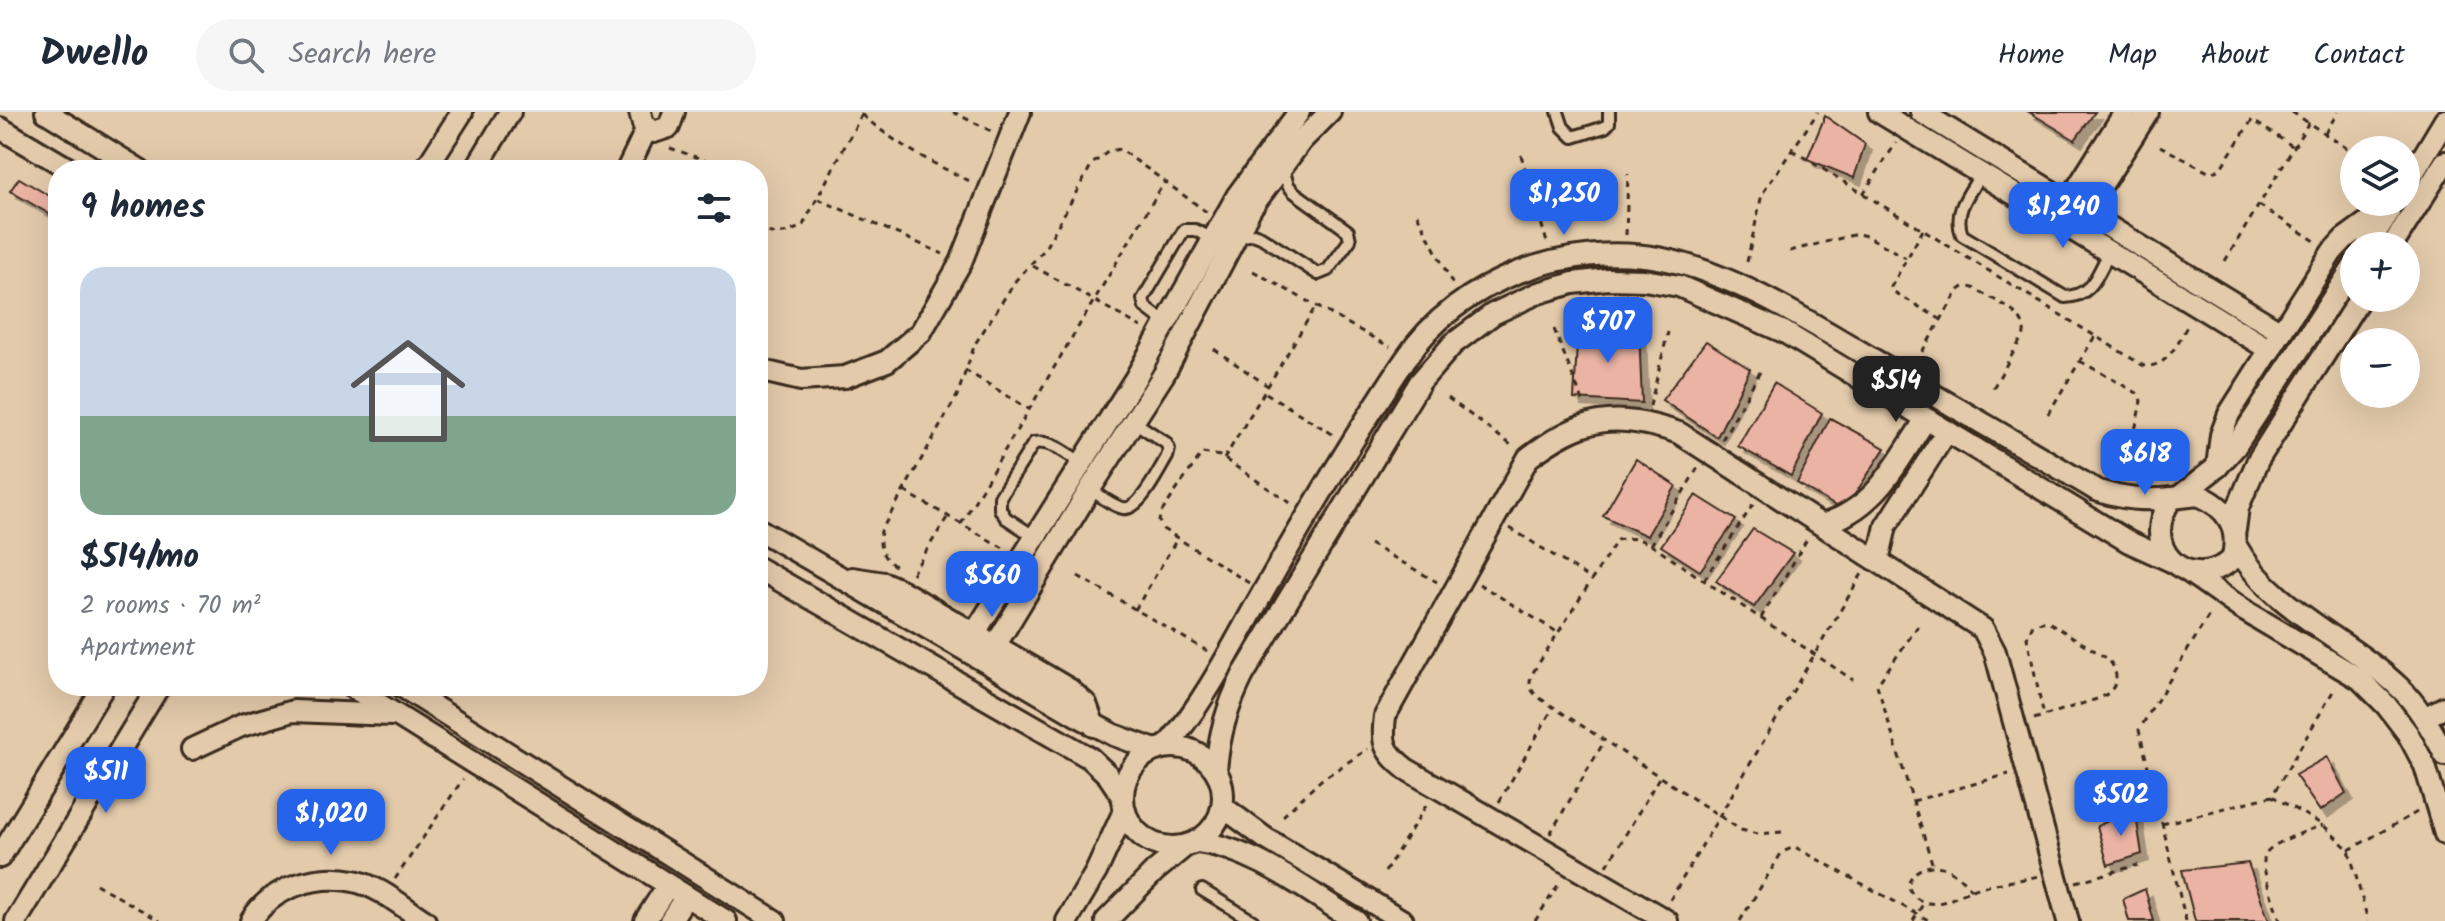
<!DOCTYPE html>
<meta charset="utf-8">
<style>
body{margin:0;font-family:Kalam,sans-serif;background:#f6f6f7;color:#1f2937;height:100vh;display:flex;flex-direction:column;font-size:30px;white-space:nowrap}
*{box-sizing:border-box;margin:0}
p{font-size:26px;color:#747a83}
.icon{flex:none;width:44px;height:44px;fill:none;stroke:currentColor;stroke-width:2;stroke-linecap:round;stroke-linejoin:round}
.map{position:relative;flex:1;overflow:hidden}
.panel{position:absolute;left:48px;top:48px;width:720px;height:536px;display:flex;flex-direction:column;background:#fff;border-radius:32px;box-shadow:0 8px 32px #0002}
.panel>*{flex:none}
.controls{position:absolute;left:2340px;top:24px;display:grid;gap:16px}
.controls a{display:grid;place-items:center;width:80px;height:80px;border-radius:50%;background:#fff;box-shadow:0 8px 32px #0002;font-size:40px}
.price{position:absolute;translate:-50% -68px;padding:0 18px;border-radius:16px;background:#2563eb;color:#fff;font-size:26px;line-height:52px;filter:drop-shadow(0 2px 4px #0008)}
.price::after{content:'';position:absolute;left:50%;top:48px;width:24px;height:18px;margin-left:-12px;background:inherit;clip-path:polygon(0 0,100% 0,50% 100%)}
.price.active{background:#222;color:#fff}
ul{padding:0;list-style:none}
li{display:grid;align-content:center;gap:16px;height:424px;padding:0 32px}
li span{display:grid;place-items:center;height:248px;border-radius:24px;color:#555}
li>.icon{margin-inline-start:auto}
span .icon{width:144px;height:144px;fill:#fffc;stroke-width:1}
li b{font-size:34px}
h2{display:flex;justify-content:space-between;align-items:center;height:96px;padding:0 32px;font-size:34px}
header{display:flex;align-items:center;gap:48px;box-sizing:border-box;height:112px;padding:0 40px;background:#fff;border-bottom:2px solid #e0e1e3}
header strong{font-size:38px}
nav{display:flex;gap:44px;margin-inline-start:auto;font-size:28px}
.search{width:560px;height:72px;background:#f6f6f7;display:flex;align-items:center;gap:20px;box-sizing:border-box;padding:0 28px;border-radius:44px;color:#747a83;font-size:30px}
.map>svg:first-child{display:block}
</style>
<header>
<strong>Dwello</strong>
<div class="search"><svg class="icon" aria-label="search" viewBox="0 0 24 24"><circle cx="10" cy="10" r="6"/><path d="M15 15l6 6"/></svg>Search here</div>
<nav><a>Home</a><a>Map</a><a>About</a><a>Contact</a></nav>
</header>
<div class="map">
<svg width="2445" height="809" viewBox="0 0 2445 809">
<defs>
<filter id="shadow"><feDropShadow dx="7" dy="7" stdDeviation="0" flood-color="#0004"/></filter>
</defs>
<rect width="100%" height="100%" fill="#e3caab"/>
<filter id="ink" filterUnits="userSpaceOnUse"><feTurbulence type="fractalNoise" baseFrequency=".0125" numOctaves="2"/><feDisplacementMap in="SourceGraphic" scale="16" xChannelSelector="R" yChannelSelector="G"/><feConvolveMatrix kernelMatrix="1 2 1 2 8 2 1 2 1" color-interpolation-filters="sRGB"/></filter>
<g filter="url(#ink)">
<g fill="#ebb3a4" stroke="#3b2a1e" stroke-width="2" filter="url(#shadow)">
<path d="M2029 0H2095L2075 28Z"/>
<path d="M1825 4 1865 32 1854 66 1807 47Z"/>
<path d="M19 66 58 89V107L10 79Z"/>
<path d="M1578 214 1639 217 1642 291 1574 287Z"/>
<path d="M1706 229 1750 257 1717 325 1662 288Z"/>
<path d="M1774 271 1822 301 1791 364 1738 334Z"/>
<path d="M1830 306 1885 336 1844 399 1797 371Z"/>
<path d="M1636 347 1676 374 1647 424 1603 404Z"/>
<path d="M1696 383 1736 408 1700 459 1661 434Z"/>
<path d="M1753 417 1793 441 1754 495 1716 469Z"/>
<path d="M2327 645 2346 681 2320 699 2295 663Z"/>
<path d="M2135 697 2142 742 2108 753 2097 714Z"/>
<path d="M2248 751 2269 809H2195L2182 758Z"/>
<path d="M2145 777 2154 809H2129L2123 787Z"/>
</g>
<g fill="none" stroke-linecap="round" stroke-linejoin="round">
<defs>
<g id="service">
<path d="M1558 0 1563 15 1573 25 1605 15 1609 11V0"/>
<path d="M1981 62C1969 82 1953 99 1962 123L2065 185C2093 184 2097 162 2109 141"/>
<path d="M1237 126 1253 122 1261 125 1318 162 1328 158 1350 128 1348 119 1294 80 1288 73 1283 57"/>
<path d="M1166 211 1145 195 1143 187 1184 118H1195L1213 127"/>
<path d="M1090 377C1099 383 1112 394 1123 396 1139 400 1159 358 1167 345L1169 337 1166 331 1133 309"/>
<path d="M1035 425 1006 406 1000 397V385L1034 331C1052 328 1067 342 1082 351"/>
<path d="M1202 778 1253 809"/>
</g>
<g id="minor">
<path d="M46 0 140 58"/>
<path d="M640 0 643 12 654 20 669 15 674 0"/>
<path d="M1879 0 2270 238"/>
<path d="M1921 0 2281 220"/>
<path d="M0 16 71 58"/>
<path d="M425 58 462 0"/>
<path d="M475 58 510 0"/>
<path d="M627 58 647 16"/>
<path d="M2406 73 2445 8"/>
<path d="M2061 102 2125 0"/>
<path d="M2077 112 2148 0"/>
<path d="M2367 134 2389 100"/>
<path d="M2392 134 2445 50"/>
<path d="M758 258 801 268 845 265 887 249 921 220 961 150 1020 0"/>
<path d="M2217 355 2221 323 2229 302 2332 140 2344 127 2395 90"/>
<path d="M2198 383C2227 395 2241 416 2232 448 2185 484 2137 433 2172 386Z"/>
<path d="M2180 384 2217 355 2235 335 2354 154"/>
<path d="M1822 413C1878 395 1895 353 1926 307"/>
<path d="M758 417 1078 604 1114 623 1155 638"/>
<path d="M2235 418 2238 395 2258 348 2360 186"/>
<path d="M2236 434C2272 498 2348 526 2400 576 2419 594 2433 619 2445 643"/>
<path d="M1878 449 1886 414 1947 319"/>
<path d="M758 456 1090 646 1108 663 1122 684"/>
<path d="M2186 458 2242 497 2360 567 2386 593 2408 622 2425 654 2445 722"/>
<path d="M852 466 884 471 902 479 1069 577 1086 592 1094 614"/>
<path d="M974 522 1135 267 1237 84 1299 0"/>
<path d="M995 534 1090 377 1164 262 1251 96 1302 28 1330 0"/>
<path d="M350 574 726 809"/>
<path d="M401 574 775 809"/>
<path d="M2424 606 2445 595"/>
<circle cx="1173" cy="685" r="50"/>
<path d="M1166 635C1206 588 1232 535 1262 482 1307 403 1354 324 1405 248 1458 167 1570 128 1663 147 1735 162 1813 212 1876 249 1949 292 2023 334 2096 378 2122 387 2144 389 2172 386"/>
<path d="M192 637 241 614 293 599 392 603"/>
<path d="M1216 658C1219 623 1227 595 1243 563L1420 270 1453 232 1493 202 1538 181 1573 171 1608 167 1644 168 1679 174 1784 220 2129 430 2173 450"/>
<path d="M1223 695 1265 726 1403 809"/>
<path d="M1198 730C1256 737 1306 779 1356 809"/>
<path d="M0 745 104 574"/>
<path d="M16 809 159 574"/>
<path d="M251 809C271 775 317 761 354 769 379 774 404 796 425 809"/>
<path d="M645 809 668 773"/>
<path d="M670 809 686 784"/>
<path d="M1067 809 1096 760 1124 699"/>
<path d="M1106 809 1155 759 1184 735"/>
<path d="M1667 809 1406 657C1383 639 1382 631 1385 604L1528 346C1582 305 1614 299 1679 321L1983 517 1995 540 2068 809"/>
</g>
</defs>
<use href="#service" stroke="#3b2a1e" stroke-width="16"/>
<use href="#minor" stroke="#3b2a1e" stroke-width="26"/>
<g stroke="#3b2a1e" stroke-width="3" stroke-dasharray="6 6" stroke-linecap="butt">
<path d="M953 0 991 19"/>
<path d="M2292 0 2354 41"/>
<path d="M862 3C897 33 933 52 974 71"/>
<path d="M2325 21 2338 0"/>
<path d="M2160 34 2210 61 2220 57 2252 8 2294 35"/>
<path d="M670 36 719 53 725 58"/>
<path d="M1792 38 2144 254C2169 256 2178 229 2189 211"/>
<path d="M1521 43 1548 134"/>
<path d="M1863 82 1896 31"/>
<path d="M818 87 943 142"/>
<path d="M2259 93 2315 129"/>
<path d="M1417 102 1453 173"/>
<path d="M758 115C773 126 788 122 803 113L863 0"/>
<path d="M1923 118 1891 175 1894 180 1940 207"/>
<path d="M1626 123 1628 62"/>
<path d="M1790 139 1857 122 1867 124 1906 146"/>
<path d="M2225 149 2309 10"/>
<path d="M1747 150 1762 82 1818 0"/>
<path d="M1033 154 1141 215"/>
<path d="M1253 159 1390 235"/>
<path d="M1554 217 1585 295"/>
<path d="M1214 237 1268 274"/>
<path d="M1922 240 1958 179 1965 174 1973 176C1990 187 2027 199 2024 222L1993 276"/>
<path d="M2080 249 2137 281 2141 289 2125 369"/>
<path d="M965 258 1029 297"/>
<path d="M1266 281 1334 323"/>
<path d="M1448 286 1515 336"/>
<path d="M1650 294 1668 220"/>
<path d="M2048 302 2095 224"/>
<path d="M1722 328 1761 258"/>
<path d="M1224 347 1316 194"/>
<path d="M904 379 1005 437"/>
<path d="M961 412 1165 69"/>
<path d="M1510 416 1591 467"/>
<path d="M1370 432 1437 470"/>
<path d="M1651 433 1699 354"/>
<path d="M895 454C881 445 878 434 881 419L957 284 975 232 1016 168 1044 138 1092 52 1109 39 1120 37 1208 101"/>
<path d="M912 462 948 404"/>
<path d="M1078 464 1207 539"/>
<path d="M1704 468 1754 391"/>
<path d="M1249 471 1163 417 1159 409 1161 401 1202 341 1220 344 1292 392"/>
<path d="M1479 472 1557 520"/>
<path d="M1135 498 1177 427"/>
<path d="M1761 506 1807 427"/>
<path d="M1918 514 1877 573 1933 754"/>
<path d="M2034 607 2100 586C2118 578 2121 562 2108 547L2047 509 2033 512 2027 526 2044 604"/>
<path d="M2272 684 2323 713 2349 738 2368 809"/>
<path d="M1913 689 2009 662"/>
<path d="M1499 690 1553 596"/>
<path d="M1283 704 1321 668 1368 637"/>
<path d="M2162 712 2272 684 2335 576"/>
<path d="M1782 720 1758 722 1741 718 1538 585C1530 578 1528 572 1532 562L1617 428C1631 425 1639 426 1651 433L1853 568"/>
<path d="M1550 722 1605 628"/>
<path d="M2349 738 2419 699"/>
<path d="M1607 754 1660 664"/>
<path d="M1385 760 1427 692"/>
<path d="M395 767 463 667"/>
<path d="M2076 770 2138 753"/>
<path d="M96 772 160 809"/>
<path d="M1972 778C1958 763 1941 746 1919 758 1913 762 1909 766 1909 773 1909 786 1926 793 1937 791 1949 790 1960 782 1972 778 1993 771 2017 769 2039 764"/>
<path d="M1670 788 1863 460"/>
<path d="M1535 809 1560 770"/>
<path d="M1740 809 1782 740 1795 735 1930 809"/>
<path d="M1913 809 1923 792"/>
<path d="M2186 809 2139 618 2211 500"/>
<path d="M2280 809C2276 795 2258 753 2266 741 2273 730 2310 718 2323 713"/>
</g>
<use href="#service" stroke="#e3caab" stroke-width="10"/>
<use href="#minor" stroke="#e3caab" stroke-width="20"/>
</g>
</g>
</svg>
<div class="controls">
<a><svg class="icon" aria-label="layers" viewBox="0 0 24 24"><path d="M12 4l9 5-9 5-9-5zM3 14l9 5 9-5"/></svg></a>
<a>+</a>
<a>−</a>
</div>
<b class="price" style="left:1564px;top:125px">$1,250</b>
<b class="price" style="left:2063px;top:138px">$1,240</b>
<b class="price" style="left:1608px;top:253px">$707</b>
<b class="price active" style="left:1896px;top:312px">$514</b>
<b class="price" style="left:2145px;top:385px">$618</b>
<b class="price" style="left:992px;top:507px">$560</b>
<b class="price" style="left:106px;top:703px">$511</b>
<b class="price" style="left:2121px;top:726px">$502</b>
<b class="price" style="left:331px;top:745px">$1,020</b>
<section class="panel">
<h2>9 homes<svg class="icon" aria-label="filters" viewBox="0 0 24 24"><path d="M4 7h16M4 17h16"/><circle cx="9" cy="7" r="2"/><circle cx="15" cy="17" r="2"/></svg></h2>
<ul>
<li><span style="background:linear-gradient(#c9d6e8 60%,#7fa58c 0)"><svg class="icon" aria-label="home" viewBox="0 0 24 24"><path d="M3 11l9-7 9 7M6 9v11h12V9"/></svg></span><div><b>$514/mo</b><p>2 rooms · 70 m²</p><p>Apartment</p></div></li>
</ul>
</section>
</div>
